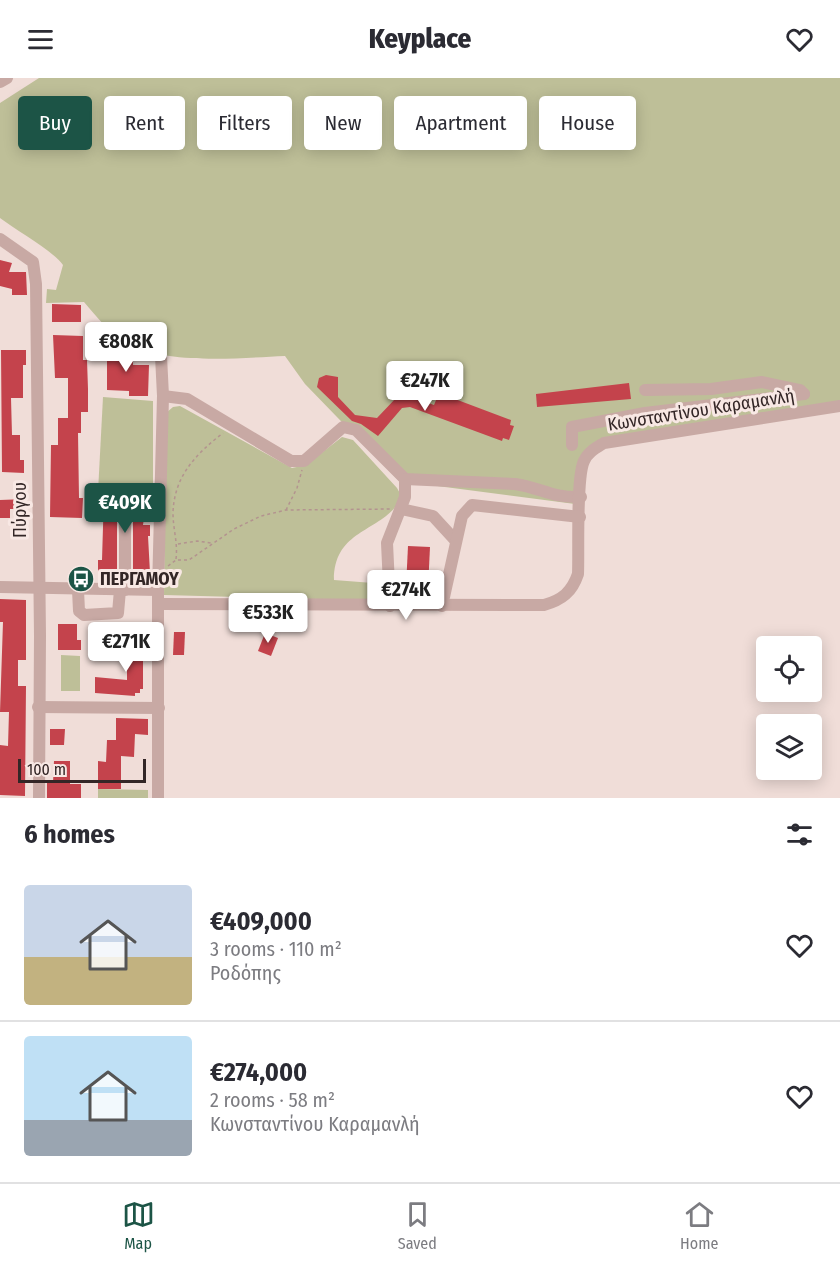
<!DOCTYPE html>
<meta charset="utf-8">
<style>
body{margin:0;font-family:"Fira Sans Condensed",sans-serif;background:#f2f2f3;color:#2b2b33;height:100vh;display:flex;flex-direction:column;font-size:22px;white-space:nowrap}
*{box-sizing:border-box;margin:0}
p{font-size:20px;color:#7c7c81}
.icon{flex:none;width:33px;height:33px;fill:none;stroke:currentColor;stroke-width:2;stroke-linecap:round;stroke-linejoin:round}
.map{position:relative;height:720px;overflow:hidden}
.side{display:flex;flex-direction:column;background:#fff;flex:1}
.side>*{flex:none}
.hud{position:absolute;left:18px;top:18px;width:804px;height:54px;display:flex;gap:12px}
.tools{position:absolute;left:756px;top:558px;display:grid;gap:12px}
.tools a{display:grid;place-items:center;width:66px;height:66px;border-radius:6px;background:#fff;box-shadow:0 3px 15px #0003;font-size:30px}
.scale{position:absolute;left:18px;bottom:15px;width:128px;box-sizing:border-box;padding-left:6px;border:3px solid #332626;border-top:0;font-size:16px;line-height:21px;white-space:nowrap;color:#332626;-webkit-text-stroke:4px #f8e8e4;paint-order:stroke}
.price{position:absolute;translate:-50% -51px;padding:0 14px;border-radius:6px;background:#fff;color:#222;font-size:20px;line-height:39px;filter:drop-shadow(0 2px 3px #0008)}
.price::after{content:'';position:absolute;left:50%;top:36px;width:18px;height:14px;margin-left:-9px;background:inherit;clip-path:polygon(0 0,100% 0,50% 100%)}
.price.on{background:#1c5446;color:#fff}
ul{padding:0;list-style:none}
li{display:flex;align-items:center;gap:18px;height:150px;padding:0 24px}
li+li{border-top:2px solid #e1e1e2}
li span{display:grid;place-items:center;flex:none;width:168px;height:120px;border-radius:6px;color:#555}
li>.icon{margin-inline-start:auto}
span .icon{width:72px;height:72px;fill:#fffc;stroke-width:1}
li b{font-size:26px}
h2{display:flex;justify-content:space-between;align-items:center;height:72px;padding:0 24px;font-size:26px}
.chip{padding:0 21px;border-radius:6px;background:#fff;box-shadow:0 3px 15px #0003;font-size:21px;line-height:54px}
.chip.on{background:#1c5446;color:#fff}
header{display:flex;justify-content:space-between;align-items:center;height:78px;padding:0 24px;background:#fff;font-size:27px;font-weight:800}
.dock{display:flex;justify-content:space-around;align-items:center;height:84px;border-top:2px solid #e1e1e2;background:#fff;font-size:16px;color:#7c7c81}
.dock a{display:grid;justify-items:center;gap:3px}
.dock .on{color:#1c5446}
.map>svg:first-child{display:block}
</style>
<header><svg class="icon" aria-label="menu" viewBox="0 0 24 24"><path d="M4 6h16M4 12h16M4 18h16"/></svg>Keyplace<svg class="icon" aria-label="heart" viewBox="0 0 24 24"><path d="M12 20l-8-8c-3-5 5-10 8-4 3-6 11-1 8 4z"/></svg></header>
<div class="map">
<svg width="840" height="720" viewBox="0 0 840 720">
<rect width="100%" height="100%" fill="#f0ddd8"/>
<g fill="#bebf98">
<path d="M39 0H840V323L584 373 575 426 399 403 305 306 285 278C239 280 169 287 128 266 110 256 97 239 84 224L46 225 47 211 56 212 63 187C52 172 17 153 0 140V25Z"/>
<path d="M103 319 153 323V417L98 414Z"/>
<path d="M180 328 292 390 306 387 342 359 353 362 397 410 402 419C384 455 334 449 334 502L386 506 385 523 164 517 166 335 173 329Z"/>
<path d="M61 577 80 578V613H61Z"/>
<path d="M98 711 148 712V720H98Z"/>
</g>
<g fill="#c4434c">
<path d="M0 182 12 185 9 194H26L27 217H12V211L0 208Z"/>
<path d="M52 226 81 227V244H52Z"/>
<path d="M53 257 83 258V282H87L88 311V334H81V355H78L79 420H83L82 440 50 439 51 367H58V340H68V300H55Z"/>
<path d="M1 272H26V287H23V320H11L12 357H20V382H24V395L2 394Z"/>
<path d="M102 272H133V287H149L148 318H129V313L107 312V282H102Z"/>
<path d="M326 297 338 299V319L355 337 377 340 396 320 406 317 434 327 439 315 511 342 510 347 514 348 509 362 503 360 502 363 410 329 402 330 378 358 361 346 352 343 317 309 319 300Z"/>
<path d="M629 305 631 321 537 329 536 316Z"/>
<path d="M104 416H116V419H147L143 447H150V458H148L150 495H133V442L130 436 124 435 117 441V496H98V482H102Z"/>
<path d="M26 421V431H10V440H0V422Z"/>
<path d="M408 468 430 469 428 510 406 509Z"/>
<path d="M0 521 26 522V582H18V608H26L25 718 0 717V667L8 668 9 634H0L3 544H0Z"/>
<path d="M58 546H77V562H81V572H58Z"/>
<path d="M174 554H185L184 577H173Z"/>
<path d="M265 555 278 560 271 578 258 573Z"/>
<path d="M127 558 143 559V611H140V615H135V618L95 615V599L127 602Z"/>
<path d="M116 640 148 641V657L135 656 134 679 121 678V711H98V683L106 684 107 662H116Z"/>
<path d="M50 651H65L64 667H50Z"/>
<path d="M54 683H70V706H81V720H47V705H53Z"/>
</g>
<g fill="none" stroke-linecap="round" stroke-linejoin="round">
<g stroke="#b3938f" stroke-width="1.5" stroke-dasharray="3 3" stroke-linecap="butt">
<path d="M286 432 297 410 302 392"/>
<path d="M178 466 197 463 211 465"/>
<path d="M176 481C178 465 173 451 173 435 174 398 196 376 223 355"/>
<path d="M168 488 176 482H189L234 451 261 438 286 432 391 431"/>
</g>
<g stroke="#c8a9a4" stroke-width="12">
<path d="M0 4 7 0"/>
<path d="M0 161 33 184 36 206 40 558 39 720"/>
<path d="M645 312 711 311 762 304 800 312 804 316"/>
<path d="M163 318 187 321 291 383H304L343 349 356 352 405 401 515 406C542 410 551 420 581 419"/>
<path d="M572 367V349L645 335 804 316"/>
<path d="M401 431 433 438 455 462"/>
<path d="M125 443V512"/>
<path d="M0 509 158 512"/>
<path d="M78 512 79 533 84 537 118 535 120 512"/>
<path d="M158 526 544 527C562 522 572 514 578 496 579 474 576 399 584 383 588 374 596 370 604 365L840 328"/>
<path d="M390 528 387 465 405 419V401"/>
<path d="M442 528 462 438 472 427 580 439"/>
<path d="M38 629 159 630"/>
<path d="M158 720V512L163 318 161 278"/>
</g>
</g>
<defs>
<symbol id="bus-disc" viewBox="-11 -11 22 22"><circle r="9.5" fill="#1c5446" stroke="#f8e8e4"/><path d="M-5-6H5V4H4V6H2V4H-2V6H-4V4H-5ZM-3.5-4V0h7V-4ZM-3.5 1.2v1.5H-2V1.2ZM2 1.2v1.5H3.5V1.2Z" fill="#fff"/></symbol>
</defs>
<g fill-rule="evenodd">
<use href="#bus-disc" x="66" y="486" width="30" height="30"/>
</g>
<g text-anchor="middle" stroke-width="6" stroke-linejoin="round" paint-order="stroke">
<g font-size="18" fill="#332626" stroke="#f8e8e4">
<text transform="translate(701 332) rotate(-9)" y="6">Κωνσταντίνου Καραμανλή</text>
<text transform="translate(20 432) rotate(-90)" y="6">Πύργου</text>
</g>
<g font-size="18" font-weight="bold" fill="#332626" stroke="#f8e8e4" text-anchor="start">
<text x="100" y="507">ΠΕΡΓΑΜΟΥ</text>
</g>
</g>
</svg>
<div class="tools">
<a><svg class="icon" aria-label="locate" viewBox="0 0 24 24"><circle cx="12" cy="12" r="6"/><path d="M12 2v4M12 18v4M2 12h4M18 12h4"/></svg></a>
<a><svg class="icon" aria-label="layers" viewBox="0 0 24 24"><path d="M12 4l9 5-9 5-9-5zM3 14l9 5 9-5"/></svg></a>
</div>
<div class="scale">100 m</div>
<b class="price" style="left:126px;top:295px">€808K</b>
<b class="price" style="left:425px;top:334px">€247K</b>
<b class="price on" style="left:125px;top:456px">€409K</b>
<b class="price" style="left:406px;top:543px">€274K</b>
<b class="price" style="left:268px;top:566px">€533K</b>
<b class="price" style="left:126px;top:595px">€271K</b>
<div class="hud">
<a class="chip on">Buy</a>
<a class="chip">Rent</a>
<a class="chip">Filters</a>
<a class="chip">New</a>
<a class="chip">Apartment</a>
<a class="chip">House</a>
</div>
</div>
<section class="side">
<h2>6 homes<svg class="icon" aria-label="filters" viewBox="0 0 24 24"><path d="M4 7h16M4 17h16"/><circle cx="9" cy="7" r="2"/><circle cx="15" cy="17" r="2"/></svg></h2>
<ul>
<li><span style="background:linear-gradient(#c9d6e8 60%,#c2b280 0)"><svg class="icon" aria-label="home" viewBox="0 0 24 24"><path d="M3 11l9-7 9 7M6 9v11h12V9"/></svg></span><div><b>€409,000</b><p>3 rooms · 110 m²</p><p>Ροδόπης</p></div><svg class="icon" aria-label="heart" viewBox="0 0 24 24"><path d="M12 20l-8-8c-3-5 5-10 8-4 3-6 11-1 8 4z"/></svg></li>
<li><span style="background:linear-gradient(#bfe0f5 70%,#9aa5b1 0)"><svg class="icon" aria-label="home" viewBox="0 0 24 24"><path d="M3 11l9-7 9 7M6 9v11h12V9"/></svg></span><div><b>€274,000</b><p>2 rooms · 58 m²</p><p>Κωνσταντίνου Καραμανλή</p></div><svg class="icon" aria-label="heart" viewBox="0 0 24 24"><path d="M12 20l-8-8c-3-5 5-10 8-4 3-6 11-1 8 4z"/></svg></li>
</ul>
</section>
<nav class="dock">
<a class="on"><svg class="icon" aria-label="map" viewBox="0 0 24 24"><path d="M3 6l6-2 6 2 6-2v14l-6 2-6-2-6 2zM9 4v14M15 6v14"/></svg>Map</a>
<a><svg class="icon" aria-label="saved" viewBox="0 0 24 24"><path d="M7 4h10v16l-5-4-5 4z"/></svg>Saved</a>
<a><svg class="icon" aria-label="home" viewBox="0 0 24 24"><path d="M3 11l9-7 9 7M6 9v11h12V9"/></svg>Home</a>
</nav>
